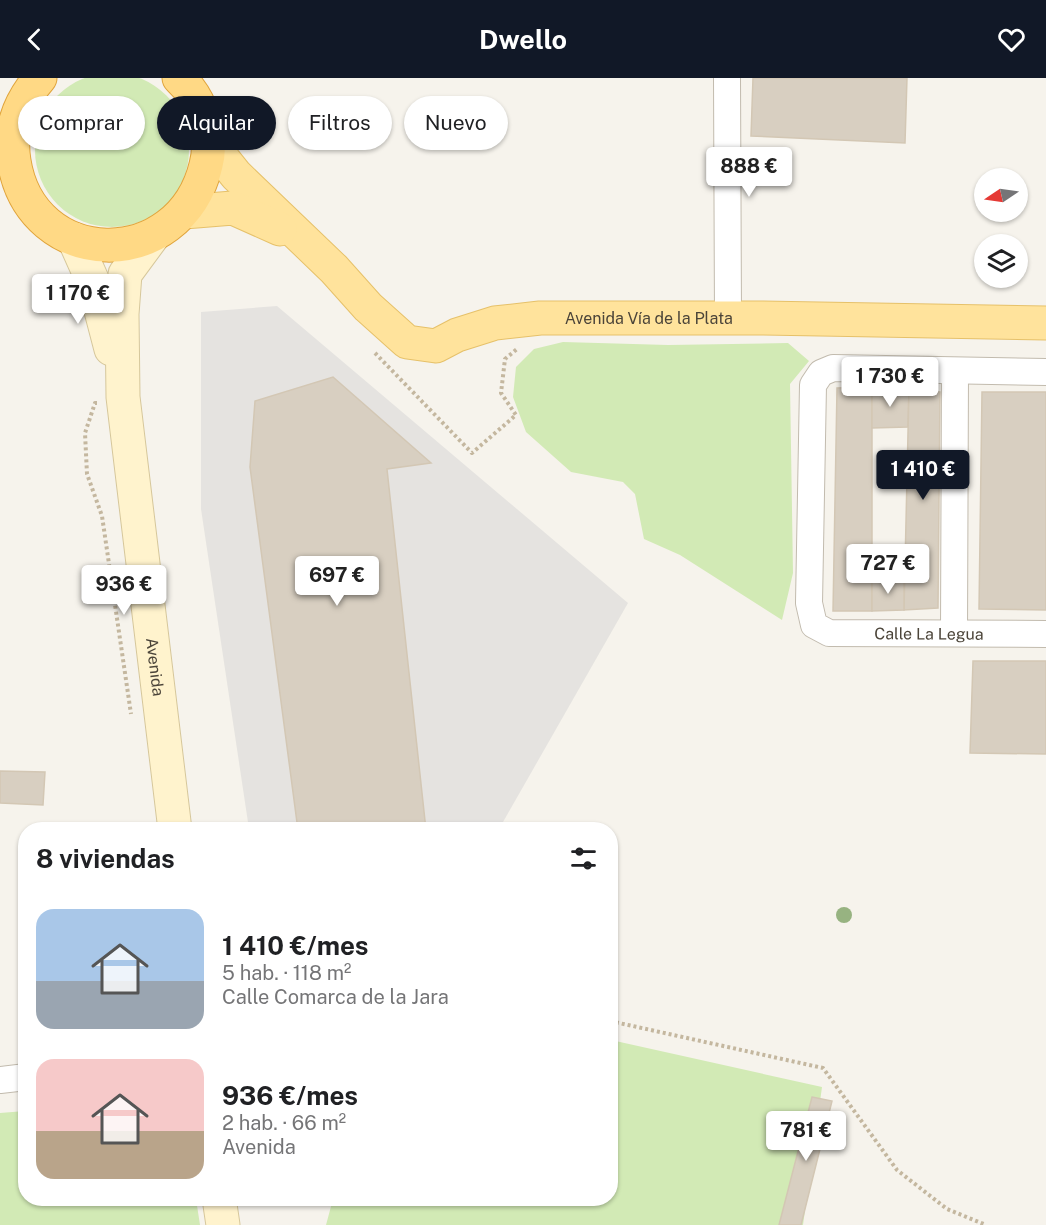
<!DOCTYPE html>
<html lang="es">
<meta charset="utf-8">
<style>
body{margin:0;font-family:"Public Sans",sans-serif;background:#f2f2f2;color:#202124;height:100vh;display:flex;flex-direction:column;font-size:22px;white-space:nowrap}
*{box-sizing:border-box;margin:0}
p{font-size:20px;color:#757577}
.icon{flex:none;width:33px;height:33px;fill:none;stroke:currentColor;stroke-width:2;stroke-linecap:round;stroke-linejoin:round}
.map{position:relative;flex:1;overflow:hidden}
.sheet{position:absolute;left:18px;top:744px;width:600px;height:384px;display:flex;flex-direction:column;background:#fff;border-radius:24px;box-shadow:0 2px 4px #0004}
.sheet>*{flex:none}
.banner{position:absolute;left:18px;top:18px;width:600px;height:54px;display:flex;gap:12px}
.needle{width:39px;rotate:257deg}
.tools{position:absolute;left:974px;top:90px;display:grid;gap:12px}
.tools a{display:grid;place-items:center;width:54px;height:54px;border-radius:50%;background:#fff;box-shadow:0 2px 4px #0004;font-size:30px}
.price{position:absolute;translate:-50% -51px;padding:0 14px;border-radius:6px;background:#fff;color:#222;font-size:20px;line-height:39px;filter:drop-shadow(0 2px 3px #0008)}
.price::after{content:'';position:absolute;left:50%;top:36px;width:18px;height:14px;margin-left:-9px;background:inherit;clip-path:polygon(0 0,100% 0,50% 100%)}
.price.active{background:#111827;color:#fff}
ul{padding:0;list-style:none}
li{display:flex;align-items:center;gap:18px;height:150px;padding:0 18px}
li span{display:grid;place-items:center;flex:none;width:168px;height:120px;border-radius:18px;color:#555}
li>.icon{margin-inline-start:auto}
span .icon{width:72px;height:72px;fill:#fffc;stroke-width:1}
li b{font-size:26px}
h2{display:flex;justify-content:space-between;align-items:center;height:72px;padding:0 18px;font-size:26px}
.tag{padding:0 21px;border-radius:27px;background:#fff;box-shadow:0 2px 4px #0004;font-size:21px;line-height:54px}
.tag.active{background:#111827;color:#fff}
header{display:flex;justify-content:space-between;align-items:center;height:78px;padding:0 18px;background:#111827;color:#fff;font-size:27px;font-weight:700}
.map>svg:first-child{display:block}
</style>
<header><svg class="icon" aria-label="back" viewBox="0 0 24 24"><path d="M15 5l-7 7 7 7"/></svg>Dwello<svg class="icon" aria-label="heart" viewBox="0 0 24 24"><path d="M12 20l-8-8c-3-5 5-10 8-4 3-6 11-1 8 4z"/></svg></header>
<div class="map">
<svg width="1046" height="1147" viewBox="0 0 1046 1147">
<rect width="100%" height="100%" fill="#f6f3ec"/>
<g fill="#d2eab5">
<circle cx="112" cy="72" r="77"/>
<path d="M563 264 668 267 788 265 809 283 790 306 793 495 782 542 680 477 644 461 635 416 623 404 571 394 526 354 513 319 516 289 534 271Z"/>
<path d="M611 962 822 1009 803 1147H326L333 1121 610 1120Z"/>
<path d="M25 1033 26 1120 196 1121 200 1147H0V1035Z"/>
</g>
<path fill="#e5e3e0" d="M277 228 628 525 499 751H249L201 431V234Z"/>
<g fill="#d8cfc1" stroke="#d3c7b4" stroke-width="1.5">
<path d="M753 0H907L905 65 751 58Z"/>
<path d="M333 299 431 385 387 391 426 752H298L250 389 255 323Z"/>
<path d="M872 309V533H833L837 310Z"/>
<path d="M872 309 909 311 908 349 872 350Z"/>
<path d="M909 311 940 314 938 530 904 532Z"/>
<path d="M982 314H1046V532L979 531Z"/>
<path d="M872 501 904 502V532L872 533Z"/>
<path d="M973 583H1046V676L970 675Z"/>
<path d="M0 693 45 694 43 727 0 725Z"/>
<path d="M812 1019 832 1023 801 1147H779Z"/>
</g>
<g fill="none" stroke-linecap="round" stroke-linejoin="round">
<defs>
<g id="minor">
<path d="M727 0 728 240"/>
<path id="s1" d="M1046 294 833 290 821 295 813 307 809 525 814 547 829 555 1046 556"/>
<path d="M954 555 955 293"/>
<path d="M0 1002 26 999"/>
</g>
<g id="secondary">
<path id="s2" d="M153 158 125 196 122 236 123 319 175 752"/>
<path d="M74 161 94 206 111 271"/>
<path d="M219 1120 223 1147"/>
</g>
<g id="primary">
<path id="s3" d="M208 62 236 97 334 191 368 229 407 264 436 268 457 257 495 245 540 240H763L1046 245"/>
<path d="M184 134 233 130 280 151"/>
</g>
<path id="trunk" d="M40 0C19 24 9 52 14 83 31 193 180 196 206 87 214 57 201 20 179 0"/>
</defs>
<use href="#minor" stroke="#c2bbae" stroke-width="28"/>
<use href="#secondary" stroke="#d6c79b" stroke-width="35"/>
<use href="#primary" stroke="#e6c16a" stroke-width="35"/>
<use href="#trunk" stroke="#e0a43c" stroke-width="35"/>
<g stroke="#c4b79f" stroke-width="4" stroke-dasharray="3 3" stroke-linecap="butt">
<path d="M375 275 472 375 516 337 501 315 505 281 517 271"/>
<path d="M97 325H95L85 355 87 396 102 438 131 636"/>
<path d="M610 943 823 990 897 1092 947 1131 986 1147"/>
<path d="M304 1120H307"/>
</g>
<use href="#minor" stroke="#fff" stroke-width="26"/>
<use href="#secondary" stroke="#fff3cd" stroke-width="33"/>
<use href="#primary" stroke="#ffe39c" stroke-width="33"/>
<use href="#trunk" stroke="#ffd985" stroke-width="33"/>
</g>
<circle fill="#97b381" cx="844" cy="837" r="8"/>
<g text-anchor="middle" stroke-width="4.5" stroke-linejoin="round" paint-order="stroke">
<g font-size="16" fill="#4b4439" stroke="#fff">
<text dy="6" stroke="none"><textPath href="#s3" startOffset="531">Avenida Vía de la Plata</textPath></text>
<text dy="6" stroke="none"><textPath href="#s1" startOffset="598">Calle La Legua</textPath></text>
<text dy="6" stroke="none"><textPath href="#s2" startOffset="442">Avenida</textPath></text>
</g>
</g>
</svg>
<div class="tools">
<a><svg class="needle" viewBox="-14 -14 28 28"><path d="M0-13l5 13h-10z" fill="#e53935"/><path d="M0 13l5-13h-10z" fill="#757577"/></svg></a>
<a><svg class="icon" aria-label="layers" viewBox="0 0 24 24"><path d="M12 4l9 5-9 5-9-5zM3 14l9 5 9-5"/></svg></a>
</div>
<b class="price" style="left:749px;top:120px">888 €</b>
<b class="price" style="left:78px;top:247px">1 170 €</b>
<b class="price" style="left:890px;top:330px">1 730 €</b>
<b class="price active" style="left:923px;top:423px">1 410 €</b>
<b class="price" style="left:888px;top:517px">727 €</b>
<b class="price" style="left:337px;top:529px">697 €</b>
<b class="price" style="left:124px;top:538px">936 €</b>
<b class="price" style="left:806px;top:1084px">781 €</b>
<div class="banner">
<a class="tag">Comprar</a>
<a class="tag active">Alquilar</a>
<a class="tag">Filtros</a>
<a class="tag">Nuevo</a>
</div>
<section class="sheet">
<h2>8 viviendas<svg class="icon" aria-label="filters" viewBox="0 0 24 24"><path d="M4 7h16M4 17h16"/><circle cx="9" cy="7" r="2"/><circle cx="15" cy="17" r="2"/></svg></h2>
<ul>
<li><span style="background:linear-gradient(#a9c7e8 60%,#9aa5b1 0)"><svg class="icon" aria-label="home" viewBox="0 0 24 24"><path d="M3 11l9-7 9 7M6 9v11h12V9"/></svg></span><div><b>1 410 €/mes</b><p>5 hab. · 118 m²</p><p>Calle Comarca de la Jara</p></div></li>
<li><span style="background:linear-gradient(#f6c9c9 60%,#b9a48a 0)"><svg class="icon" aria-label="home" viewBox="0 0 24 24"><path d="M3 11l9-7 9 7M6 9v11h12V9"/></svg></span><div><b>936 €/mes</b><p>2 hab. · 66 m²</p><p>Avenida</p></div></li>
</ul>
</section>
</div>
